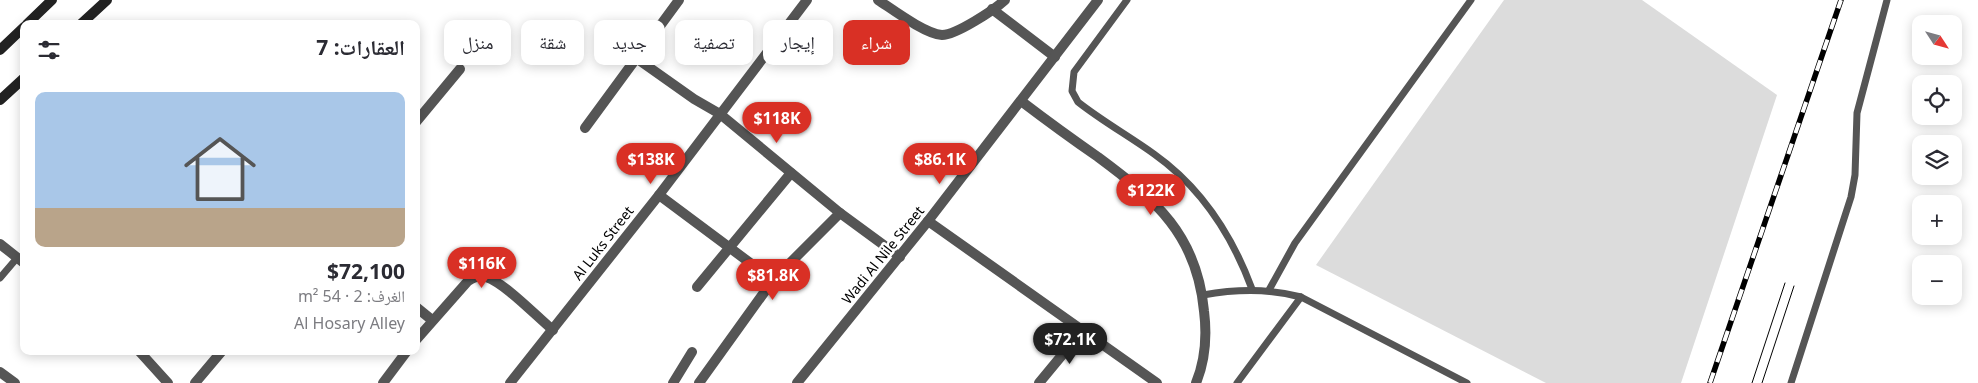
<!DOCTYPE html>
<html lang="ar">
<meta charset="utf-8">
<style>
body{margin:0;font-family:"Noto Sans","Noto Naskh Arabic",sans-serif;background:#f7f7f7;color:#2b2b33;direction:rtl;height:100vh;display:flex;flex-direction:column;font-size:19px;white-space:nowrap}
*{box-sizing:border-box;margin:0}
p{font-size:16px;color:#7c7c81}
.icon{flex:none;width:28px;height:28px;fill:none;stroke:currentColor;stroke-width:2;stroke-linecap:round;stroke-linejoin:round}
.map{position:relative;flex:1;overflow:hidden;direction:ltr}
.sheet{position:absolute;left:20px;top:20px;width:400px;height:335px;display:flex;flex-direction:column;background:#fff;border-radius:10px;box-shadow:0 2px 12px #0003;direction:rtl}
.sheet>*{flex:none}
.top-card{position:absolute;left:435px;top:20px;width:475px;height:45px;direction:rtl;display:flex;gap:10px}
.needle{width:32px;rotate:126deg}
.controls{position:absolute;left:1912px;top:15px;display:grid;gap:10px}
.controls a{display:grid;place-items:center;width:50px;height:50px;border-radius:10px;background:#fff;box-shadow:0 2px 12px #0003;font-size:25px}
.price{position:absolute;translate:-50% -42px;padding:0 11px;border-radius:18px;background:#d93025;color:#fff;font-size:16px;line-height:32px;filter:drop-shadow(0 1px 2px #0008)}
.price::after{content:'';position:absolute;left:50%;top:30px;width:15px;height:11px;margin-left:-8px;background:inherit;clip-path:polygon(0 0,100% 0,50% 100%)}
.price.active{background:#222;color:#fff}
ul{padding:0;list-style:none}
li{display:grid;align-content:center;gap:10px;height:265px;padding:0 15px}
li span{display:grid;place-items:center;height:155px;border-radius:10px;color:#555}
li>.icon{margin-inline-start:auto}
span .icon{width:90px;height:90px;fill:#fffc;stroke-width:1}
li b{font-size:21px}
h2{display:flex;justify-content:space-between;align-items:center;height:60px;padding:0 15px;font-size:21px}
.pill{padding:0 18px;border-radius:10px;background:#fff;box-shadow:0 2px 12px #0003;font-size:18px;line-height:45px}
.pill.active{background:#d93025;color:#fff}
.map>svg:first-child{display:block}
</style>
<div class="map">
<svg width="1978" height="383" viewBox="0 0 1978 383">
<rect width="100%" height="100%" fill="#fff"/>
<path fill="#dcdcdc" d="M1504 0H1642L1777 95 1681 383H1546L1316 265Z"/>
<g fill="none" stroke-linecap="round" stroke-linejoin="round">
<g stroke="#555" stroke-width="7">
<path d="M1127 0 1074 72 1072 91 1078 102C1102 121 1129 136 1154 154 1202 188 1232 235 1252 289"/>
<path d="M0 278 17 258"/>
<path d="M1269 290 1295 243 1471 0"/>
<path d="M1203 295C1237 289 1268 288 1301 297L1467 383"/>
<path d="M1237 383 1301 297"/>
<path d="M1791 383 1851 197 1855 175 1857 113 1887 0"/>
</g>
<g stroke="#555" stroke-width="10">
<path d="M878 0C892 9 925 34 942 35 956 35 994 10 1005 0"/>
<path d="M992 9 1055 57"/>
<path d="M636 58 694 99 720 114 840 213 900 257"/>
<path d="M1021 101C1046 120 1072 139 1098 157 1156 200 1197 235 1204 311 1207 335 1205 361 1196 383"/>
<path d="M416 122 460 69"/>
<path d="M585 128 679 0"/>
<path d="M659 195 773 280"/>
<path d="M928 221 1157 383"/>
<path d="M0 244 24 263"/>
<path d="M697 287 791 173"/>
<path d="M416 307 432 320"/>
<path d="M416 340 468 281C474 277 479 275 486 277 505 283 537 317 553 330"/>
<path d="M139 351 168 383"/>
<path d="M0 372 15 383"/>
<path d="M195 383 222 351"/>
<path d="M383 383 407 351"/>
<path d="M510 383 659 195 807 0"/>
<path d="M673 383 692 352"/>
<path d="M699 383 773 280 840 213"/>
<path d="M797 383 928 221 1098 0"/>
<path d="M1039 383 1082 331"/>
</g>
<g stroke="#222" stroke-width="10">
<path d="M27 24 52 0"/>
<path d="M81 24 107 0"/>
<path d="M0 50 24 27"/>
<path d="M0 100 24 78"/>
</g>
<g stroke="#000" stroke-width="1">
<path d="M1752 383 1785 283"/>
<path d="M1762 383 1794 286"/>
</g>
<defs>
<path id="rail" d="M1710 383 1841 0"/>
</defs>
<use href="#rail" stroke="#000" stroke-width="5.5"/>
<use href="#rail" stroke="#fff" stroke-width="4" stroke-dasharray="11" stroke-linecap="butt"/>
</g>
<g text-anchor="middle" stroke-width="5" stroke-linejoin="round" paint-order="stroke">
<g font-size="14" fill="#000" stroke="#fff">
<text transform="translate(603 243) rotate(-52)" y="5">Al Luks Street</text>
<text transform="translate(883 255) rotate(-51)" y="5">Wadi Al Nile Street</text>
</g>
</g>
</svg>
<div class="controls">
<a><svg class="needle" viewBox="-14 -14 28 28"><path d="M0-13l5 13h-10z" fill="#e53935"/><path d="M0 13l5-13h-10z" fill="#7c7c81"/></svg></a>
<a><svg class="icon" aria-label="locate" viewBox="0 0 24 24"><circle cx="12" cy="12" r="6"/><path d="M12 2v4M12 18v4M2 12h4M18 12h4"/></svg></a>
<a><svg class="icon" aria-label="layers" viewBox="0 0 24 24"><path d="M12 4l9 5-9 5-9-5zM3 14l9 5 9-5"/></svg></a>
<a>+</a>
<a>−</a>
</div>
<b class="price" style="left:777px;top:144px">$118K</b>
<b class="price" style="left:651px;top:185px">$138K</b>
<b class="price" style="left:940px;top:185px">$86.1K</b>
<b class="price" style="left:1151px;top:216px">$122K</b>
<b class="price" style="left:482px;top:289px">$116K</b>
<b class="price" style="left:773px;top:301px">$81.8K</b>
<b class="price active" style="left:1070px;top:365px">$72.1K</b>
<div class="top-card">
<a class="pill active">شراء</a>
<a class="pill">إيجار</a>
<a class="pill">تصفية</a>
<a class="pill">جديد</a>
<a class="pill">شقة</a>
<a class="pill">منزل</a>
</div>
<section class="sheet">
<h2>العقارات: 7<svg class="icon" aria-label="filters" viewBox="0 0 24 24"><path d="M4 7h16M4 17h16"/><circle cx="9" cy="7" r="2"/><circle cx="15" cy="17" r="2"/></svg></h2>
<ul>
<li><span style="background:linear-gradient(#a9c7e8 75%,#b9a48a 0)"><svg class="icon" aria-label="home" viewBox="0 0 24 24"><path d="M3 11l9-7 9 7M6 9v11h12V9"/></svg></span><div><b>$72,100</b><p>الغرف: 2 · 54 m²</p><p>Al Hosary Alley</p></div></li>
</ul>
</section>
</div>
